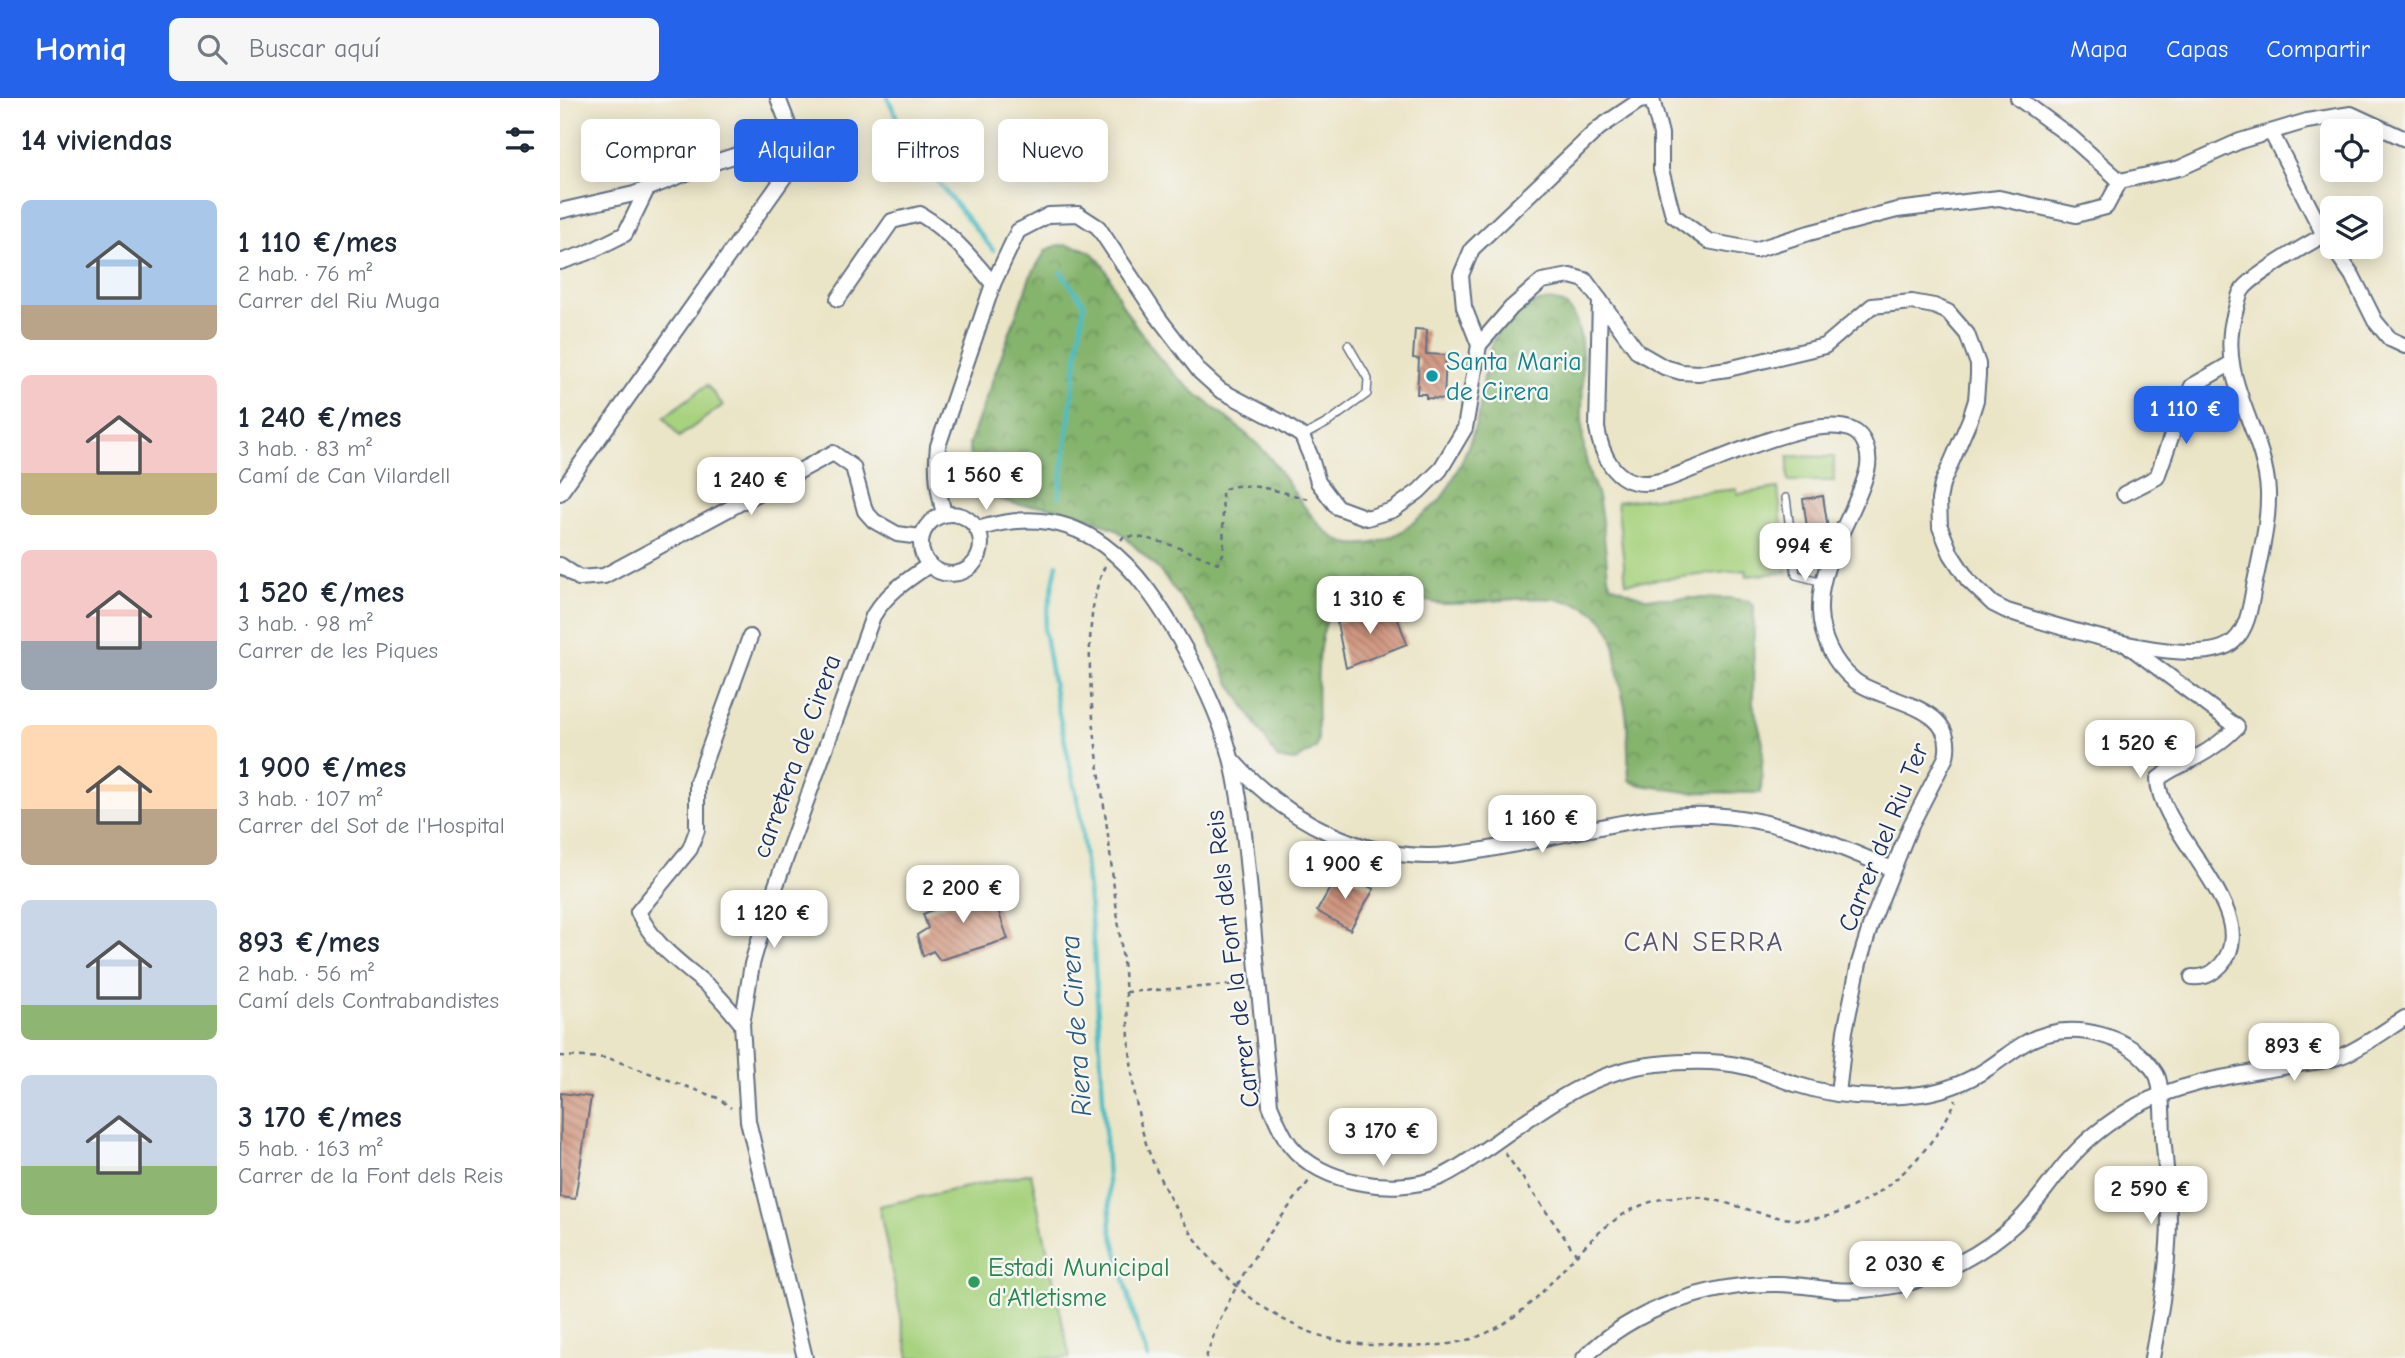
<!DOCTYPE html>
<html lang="es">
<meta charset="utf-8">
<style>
body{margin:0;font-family:"Comic Neue",sans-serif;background:#f6f6f7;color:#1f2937;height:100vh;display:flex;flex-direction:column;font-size:26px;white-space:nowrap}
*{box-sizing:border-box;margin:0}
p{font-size:23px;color:#747a83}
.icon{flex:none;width:38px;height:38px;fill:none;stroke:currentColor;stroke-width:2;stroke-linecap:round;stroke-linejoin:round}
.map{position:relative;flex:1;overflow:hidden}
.side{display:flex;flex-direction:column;background:#fff;width:560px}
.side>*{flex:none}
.banner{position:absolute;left:21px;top:21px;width:665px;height:63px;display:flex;gap:14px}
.tools{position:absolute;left:1760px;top:21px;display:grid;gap:14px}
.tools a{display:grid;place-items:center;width:63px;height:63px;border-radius:10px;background:#fff;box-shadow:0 4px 18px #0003;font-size:35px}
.price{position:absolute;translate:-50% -60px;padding:0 16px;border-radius:14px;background:#fff;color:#222;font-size:23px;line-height:46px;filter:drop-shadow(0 2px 4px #0008)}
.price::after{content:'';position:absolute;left:50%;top:42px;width:21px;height:16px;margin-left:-10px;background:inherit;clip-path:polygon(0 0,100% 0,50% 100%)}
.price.on{background:#2563eb;color:#fff}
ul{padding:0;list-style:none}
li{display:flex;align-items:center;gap:21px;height:175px;padding:0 21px}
li span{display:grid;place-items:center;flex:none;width:196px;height:140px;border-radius:10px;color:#555}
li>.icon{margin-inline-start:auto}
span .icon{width:84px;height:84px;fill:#fffc;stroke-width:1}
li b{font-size:30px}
h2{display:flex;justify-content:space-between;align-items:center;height:84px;padding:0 21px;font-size:30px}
.tag{padding:0 24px;border-radius:10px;background:#fff;box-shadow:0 4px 18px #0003;font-size:24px;line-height:63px}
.tag.on{background:#2563eb;color:#fff}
header{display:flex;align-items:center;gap:42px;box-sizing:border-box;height:98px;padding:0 35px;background:#2563eb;color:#fff}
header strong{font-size:33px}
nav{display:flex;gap:38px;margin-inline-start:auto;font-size:24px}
.search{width:490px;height:63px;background:#f6f6f7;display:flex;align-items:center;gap:18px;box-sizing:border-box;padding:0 24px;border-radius:10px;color:#747a83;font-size:26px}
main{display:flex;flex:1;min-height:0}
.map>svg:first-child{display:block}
</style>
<header>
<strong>Homiq</strong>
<div class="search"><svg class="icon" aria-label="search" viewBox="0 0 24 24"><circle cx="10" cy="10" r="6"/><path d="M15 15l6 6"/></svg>Buscar aquí</div>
<nav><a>Mapa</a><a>Capas</a><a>Compartir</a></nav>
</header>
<main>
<section class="side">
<h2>14 viviendas<svg class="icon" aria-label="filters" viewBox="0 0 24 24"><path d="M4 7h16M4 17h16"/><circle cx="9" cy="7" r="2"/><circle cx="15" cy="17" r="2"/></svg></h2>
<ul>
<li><span style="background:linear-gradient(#a9c7e8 75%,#b9a48a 0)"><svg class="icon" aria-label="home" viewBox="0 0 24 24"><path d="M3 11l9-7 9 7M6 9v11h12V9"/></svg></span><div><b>1 110 €/mes</b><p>2 hab. · 76 m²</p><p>Carrer del Riu Muga</p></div></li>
<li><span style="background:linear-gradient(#f6c9c9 70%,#c2b280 0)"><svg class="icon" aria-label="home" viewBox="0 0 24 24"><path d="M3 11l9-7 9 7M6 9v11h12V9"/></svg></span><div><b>1 240 €/mes</b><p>3 hab. · 83 m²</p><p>Camí de Can Vilardell</p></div></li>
<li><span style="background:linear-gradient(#f6c9c9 65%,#9aa5b1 0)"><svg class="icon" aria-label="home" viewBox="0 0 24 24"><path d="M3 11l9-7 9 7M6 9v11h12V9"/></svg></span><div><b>1 520 €/mes</b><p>3 hab. · 98 m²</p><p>Carrer de les Piques</p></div></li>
<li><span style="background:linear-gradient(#ffd9b3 60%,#b9a48a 0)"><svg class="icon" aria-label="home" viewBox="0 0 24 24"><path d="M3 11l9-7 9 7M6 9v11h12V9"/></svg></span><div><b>1 900 €/mes</b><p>3 hab. · 107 m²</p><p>Carrer del Sot de l'Hospital</p></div></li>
<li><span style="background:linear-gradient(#c9d6e8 75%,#8fb573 0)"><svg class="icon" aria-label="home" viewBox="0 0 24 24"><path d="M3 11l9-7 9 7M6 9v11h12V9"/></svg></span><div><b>893 €/mes</b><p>2 hab. · 56 m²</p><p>Camí dels Contrabandistes</p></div></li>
<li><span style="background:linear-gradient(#c9d6e8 65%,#8fb573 0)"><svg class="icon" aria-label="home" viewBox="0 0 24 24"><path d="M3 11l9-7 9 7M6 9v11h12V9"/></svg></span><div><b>3 170 €/mes</b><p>5 hab. · 163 m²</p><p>Carrer de la Font dels Reis</p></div></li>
</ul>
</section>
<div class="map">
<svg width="1845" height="1260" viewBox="0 0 1845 1260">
<defs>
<pattern id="forest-crowns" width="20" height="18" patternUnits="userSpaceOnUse" patternTransform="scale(1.75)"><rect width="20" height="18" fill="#85b46d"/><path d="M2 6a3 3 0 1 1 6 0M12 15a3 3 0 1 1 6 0" fill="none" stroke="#6c935d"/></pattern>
<pattern id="building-back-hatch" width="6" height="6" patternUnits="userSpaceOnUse" patternTransform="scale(1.75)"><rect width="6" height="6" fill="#d19881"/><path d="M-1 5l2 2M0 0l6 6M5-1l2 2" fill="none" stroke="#a97c6d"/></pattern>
</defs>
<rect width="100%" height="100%" fill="#f6f6f2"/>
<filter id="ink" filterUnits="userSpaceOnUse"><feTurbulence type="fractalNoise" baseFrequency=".0143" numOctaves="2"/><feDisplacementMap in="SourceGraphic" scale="14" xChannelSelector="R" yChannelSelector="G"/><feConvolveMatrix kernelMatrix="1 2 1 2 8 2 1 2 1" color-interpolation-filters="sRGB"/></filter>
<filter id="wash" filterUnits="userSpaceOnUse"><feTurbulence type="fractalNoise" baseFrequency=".00686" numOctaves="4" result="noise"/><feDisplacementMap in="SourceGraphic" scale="28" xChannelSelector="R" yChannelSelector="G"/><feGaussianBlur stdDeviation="1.57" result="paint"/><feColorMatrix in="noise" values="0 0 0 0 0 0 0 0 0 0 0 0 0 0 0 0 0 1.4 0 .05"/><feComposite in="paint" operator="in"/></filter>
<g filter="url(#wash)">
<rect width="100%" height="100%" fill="#ebe5c7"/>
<path fill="url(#forest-crowns)" stroke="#507266" stroke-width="2" d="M498 147C510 147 525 149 534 157 548 169 554 192 563 208 573 225 586 241 597 257 627 295 672 319 705 354 726 377 758 443 791 446 815 449 838 438 855 423 863 416 873 410 880 402 895 383 914 338 919 314 923 291 924 267 932 245 940 222 980 191 1005 207 1028 221 1022 291 1022 316 1022 336 1023 354 1029 374 1031 383 1036 390 1038 399 1043 425 1046 453 1048 479L1051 487 1085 500H1168L1189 503 1194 508 1193 605 1203 645 1201 695 1126 694 1076 686 1069 682C1068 663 1068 643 1067 624 1066 608 1061 593 1058 577 1056 561 1056 540 1046 526 1013 482 931 508 884 506 851 505 834 478 798 493 792 495 785 498 780 502 751 529 758 604 758 641L756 650 735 663 718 661 669 584 645 532 599 472 564 438 556 431 517 415 484 408 460 407 424 397 412 384 409 347 470 179 486 152Z"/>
<g fill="#a7d27e" stroke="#61806e" stroke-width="2">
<path d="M147 287 163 307 119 339 104 319Z"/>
<path d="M1228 358 1274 359V383H1228Z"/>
<path d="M1218 390 1227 474 1187 478 1186 472 1066 485 1057 404 1176 391 1178 396Z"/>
<path d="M471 1075 510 1260H349L319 1108Z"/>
</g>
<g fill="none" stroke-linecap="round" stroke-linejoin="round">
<g stroke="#4ebdc3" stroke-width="4.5">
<path d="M328 0 351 51 433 152"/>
<path d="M499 399 524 205 501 174"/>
<path d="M497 466 484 531 496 602 520 714 534 852 551 1131 578 1233 588 1260"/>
</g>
</g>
<g id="blocks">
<g fill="url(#building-back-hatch)">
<path d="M855 231 867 232 866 256 886 257 884 301 866 300V296H857L859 261 853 260Z"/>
<path d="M1263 398 1269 438 1262 456 1251 457 1243 401Z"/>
<path d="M833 508 847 546 786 570 777 525Z"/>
<path d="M779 774 814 791 790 832 757 813Z"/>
<path d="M429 786 448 841 380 862 373 853 363 858 357 837 368 830 363 816 407 797 406 792Z"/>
<path d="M1 995 31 999 15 1101 0 1099Z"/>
</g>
</g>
</g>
<g filter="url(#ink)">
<use href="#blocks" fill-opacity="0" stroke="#646f83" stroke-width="2"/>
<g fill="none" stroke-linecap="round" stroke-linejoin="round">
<defs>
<g id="service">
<path d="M743 338 767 325 807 296 808 281 788 247"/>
<path d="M1226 400 1236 477 1263 484"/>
</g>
<g id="minor">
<path d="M218 0 233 39"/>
<path d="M1458 0 1511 39 1560 83"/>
<path d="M1711 34 1764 137 1792 177 1815 223 1830 241 1845 248"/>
<path d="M0 113 74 96 152 65 233 39 232 68 0 395"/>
<path d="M0 164 27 155 65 136 87 91"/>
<path d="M278 201 332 123 360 116C390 134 411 159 433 186"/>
<path d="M1040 202 1037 330C1041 355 1054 385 1084 385 1100 385 1115 378 1130 372 1166 359 1256 316 1292 332 1306 338 1311 359 1307 373 1295 419 1258 463 1260 513 1261 539 1273 565 1294 582 1323 605 1398 606 1386 659L1350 729 1311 826 1299 865 1285 933 1278 996"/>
<path d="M919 247 951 210 982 183 1010 178 1025 182 1078 254 1104 269 1121 274 1138 275 1168 271 1265 248 1312 208 1352 204 1374 208 1388 214 1407 236 1418 266V277L1416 302 1410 321 1382 386 1379 402 1380 429 1391 456 1408 482 1433 506 1447 513C1492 526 1638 576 1674 543 1687 531 1690 511 1693 494 1699 462 1709 427 1708 394 1705 331 1655 281 1675 214 1677 208 1678 200 1681 194 1688 180 1748 146 1764 137"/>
<path d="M1564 396 1597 379 1616 325 1632 288 1670 266"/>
<circle cx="391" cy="446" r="30"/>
<path d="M384 416C378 392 375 373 378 348L433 186 458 133 489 117 518 116 538 129 598 219 640 274 660 292 721 324 742 338 750 357 758 384 777 409 807 420 833 412 859 393 880 372 905 330 919 247 904 209 901 177 912 151 1039 30 1079 3 1092 1 1101 36V72L1113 117 1148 143 1195 152 1249 135 1337 112 1439 100 1516 117 1546 109 1560 83 1620 70 1680 43 1747 23 1791 16 1845 41"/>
<path d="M418 431C523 397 579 468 625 551 644 586 663 625 672 664 684 717 688 773 693 827 698 887 705 947 710 1007 716 1021 721 1035 730 1047 760 1086 834 1097 878 1080 896 1073 912 1060 927 1050 980 1013 1030 972 1097 966 1126 963 1158 962 1186 969 1203 973 1218 981 1235 986 1275 999 1319 1002 1361 996 1384 993 1407 984 1427 971 1446 959 1463 942 1487 936 1521 927 1564 938 1587 964 1591 969 1596 974 1598 980 1603 997 1602 1019 1603 1037 1606 1073 1611 1110 1608 1146 1606 1184 1599 1222 1592 1260"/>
<path d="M0 467 19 480 44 478 273 355 293 369 305 413 314 423 337 436 361 439"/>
<path d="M1570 549 1677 629C1665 641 1652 651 1637 659 1623 667 1610 671 1598 681 1598 734 1706 817 1661 867 1652 876 1645 880 1632 879"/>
<path d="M673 663C727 723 806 765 889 757 936 752 983 740 1030 731 1070 723 1109 715 1151 717 1216 720 1274 746 1332 771"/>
<path d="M182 926C172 914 161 900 149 889 120 864 96 850 78 814L130 751 137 732V684L190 539"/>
<path d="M245 1260 188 1023 182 926 192 866 210 804 313 518C327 495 347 482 369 467"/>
<path d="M1024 1260C1072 1211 1150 1185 1217 1186 1237 1186 1256 1190 1275 1192 1296 1194 1318 1191 1339 1187 1380 1178 1424 1155 1455 1126 1475 1108 1489 1085 1506 1065 1525 1042 1550 1023 1576 1008 1627 981 1684 977 1739 966 1753 964 1768 963 1781 958 1799 952 1827 931 1845 920"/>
</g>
</defs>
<use href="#service" stroke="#646f83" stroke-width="10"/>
<use href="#minor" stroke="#646f83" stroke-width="18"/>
<g stroke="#646f83" stroke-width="2.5" stroke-dasharray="5 5" stroke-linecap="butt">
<path d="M561 442 564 438C601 440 624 452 658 465L664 454 662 393C680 379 731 397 752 402"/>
<path d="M545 468C513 534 540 671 549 745 554 795 562 846 566 896 570 948 571 1005 589 1054 625 1150 704 1242 812 1247 848 1249 889 1251 922 1237 1000 1205 1023 1111 1113 1099 1153 1094 1191 1117 1230 1121 1300 1128 1370 1061 1396 1002"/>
<path d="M566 894 684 886"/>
<path d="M0 958 48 960 158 1000 171 1010"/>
<path d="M945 1055 1016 1156"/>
<path d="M646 1260C666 1194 707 1136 749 1083"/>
</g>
<use href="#service" stroke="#fff" stroke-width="7"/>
<use href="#minor" stroke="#fff" stroke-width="14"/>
</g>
</g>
<circle fill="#0f9aa8" stroke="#f6f6f2" stroke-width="2.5" cx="872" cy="278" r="7"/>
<circle fill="#2e9e5b" stroke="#f6f6f2" stroke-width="2.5" cx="414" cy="1184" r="7"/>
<g text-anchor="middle" stroke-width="5" stroke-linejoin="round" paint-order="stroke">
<g font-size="26" fill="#0d838f" stroke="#f6f6f2" text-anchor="start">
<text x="886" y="272">Santa Maria<tspan x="886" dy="30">de Cirera</tspan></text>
</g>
<g font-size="26" fill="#1b2f5e" stroke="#f6f6f2">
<text transform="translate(236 658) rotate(-70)" y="9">carretera de Cirera</text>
<text transform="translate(1323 739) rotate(-68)" y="9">Carrer del Riu Ter</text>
<text transform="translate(672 861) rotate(-97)" y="9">Carrer de la Font dels Reis</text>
</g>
<g font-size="26" fill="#27864d" stroke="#f6f6f2" text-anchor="start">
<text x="428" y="1178">Estadi Municipal<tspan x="428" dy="30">d'Atletisme</tspan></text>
</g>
<g font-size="28" letter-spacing="2" fill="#5b546a" stroke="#f6f6f2">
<text x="1144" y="853">CAN SERRA</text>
</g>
<g font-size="28" font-style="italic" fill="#2a5a7c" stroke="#f6f6f2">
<text transform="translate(515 928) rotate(-94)" y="10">Riera de Cirera</text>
</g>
</g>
</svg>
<div class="tools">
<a><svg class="icon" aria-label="locate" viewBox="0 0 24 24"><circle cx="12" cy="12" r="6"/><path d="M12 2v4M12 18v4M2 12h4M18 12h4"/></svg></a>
<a><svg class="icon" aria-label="layers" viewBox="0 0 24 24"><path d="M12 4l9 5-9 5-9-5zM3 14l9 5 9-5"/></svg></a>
</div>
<b class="price on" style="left:1626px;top:348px">1 110 €</b>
<b class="price" style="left:426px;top:414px">1 560 €</b>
<b class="price" style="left:191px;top:419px">1 240 €</b>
<b class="price" style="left:1245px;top:485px">994 €</b>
<b class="price" style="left:810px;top:538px">1 310 €</b>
<b class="price" style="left:1580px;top:682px">1 520 €</b>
<b class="price" style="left:982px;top:757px">1 160 €</b>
<b class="price" style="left:785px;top:803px">1 900 €</b>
<b class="price" style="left:403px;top:827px">2 200 €</b>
<b class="price" style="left:214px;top:852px">1 120 €</b>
<b class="price" style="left:1734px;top:985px">893 €</b>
<b class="price" style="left:823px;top:1070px">3 170 €</b>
<b class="price" style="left:1591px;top:1128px">2 590 €</b>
<b class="price" style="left:1346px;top:1203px">2 030 €</b>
<div class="banner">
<a class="tag">Comprar</a>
<a class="tag on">Alquilar</a>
<a class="tag">Filtros</a>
<a class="tag">Nuevo</a>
</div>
</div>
</main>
